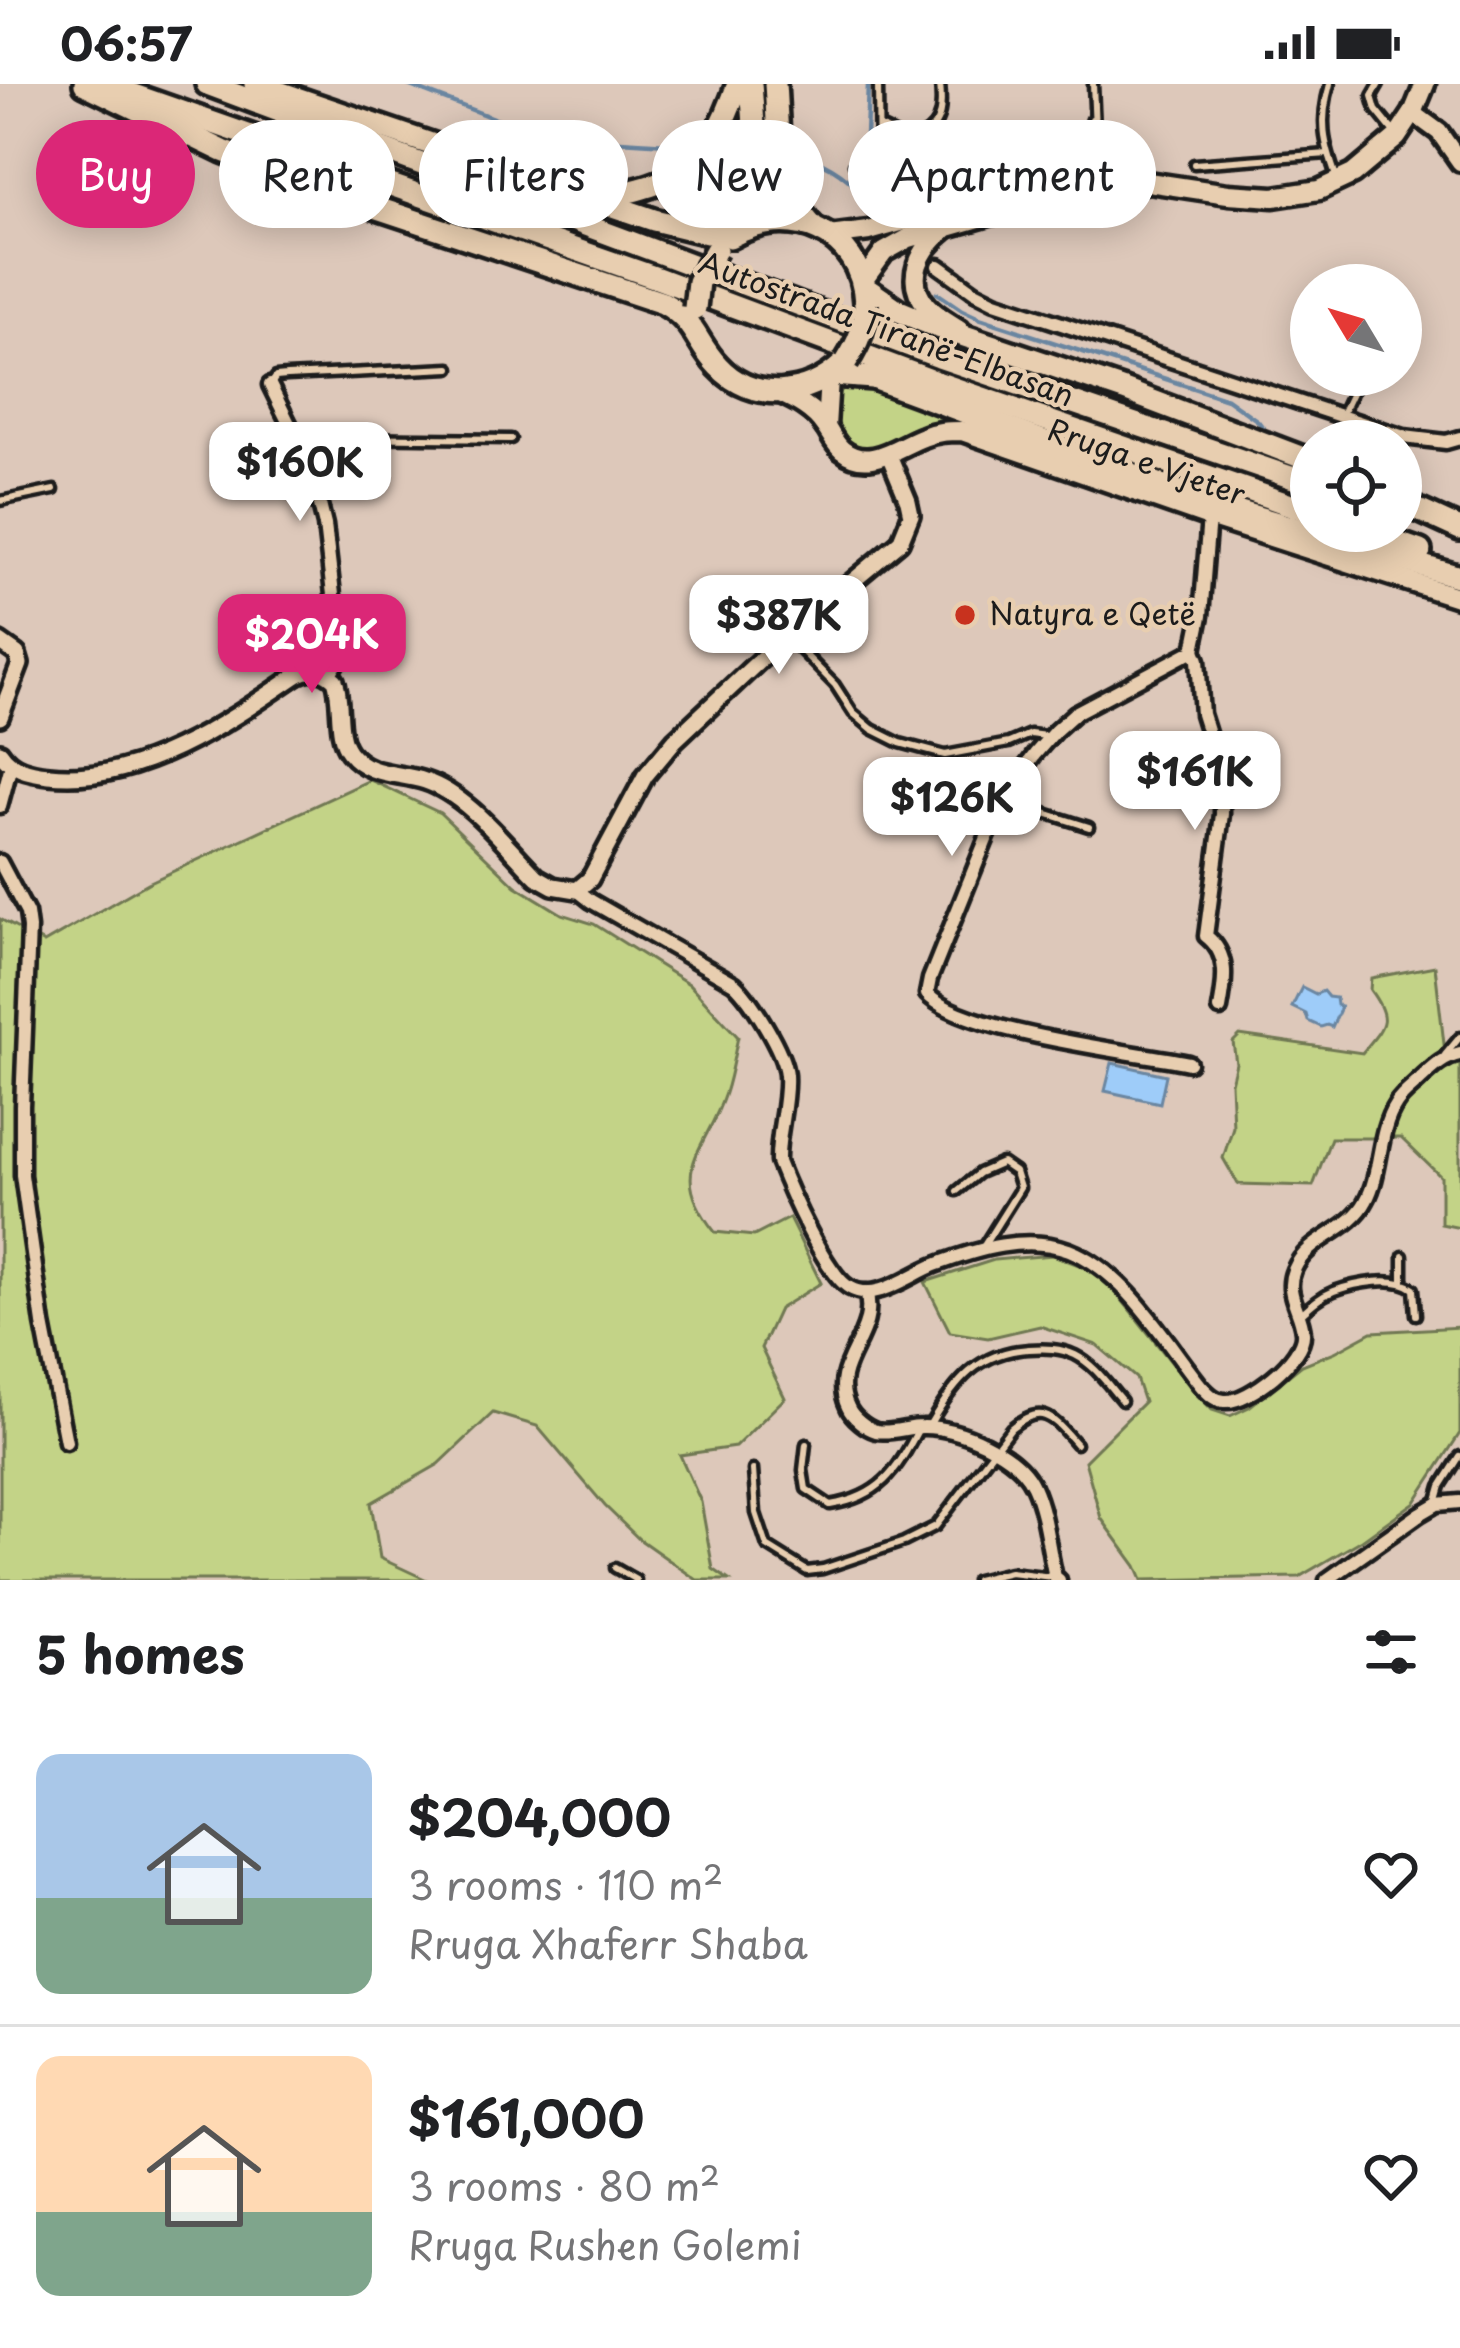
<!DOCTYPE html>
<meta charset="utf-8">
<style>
body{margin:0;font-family:"Playpen Sans",sans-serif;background:#f6f6f6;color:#202124;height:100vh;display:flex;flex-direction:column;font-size:45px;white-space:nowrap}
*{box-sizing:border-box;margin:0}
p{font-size:39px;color:#757577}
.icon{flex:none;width:66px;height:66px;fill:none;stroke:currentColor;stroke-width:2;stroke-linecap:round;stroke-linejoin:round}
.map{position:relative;height:1496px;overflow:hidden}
.panel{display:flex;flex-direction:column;background:#fff;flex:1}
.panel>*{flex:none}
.banner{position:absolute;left:36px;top:36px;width:1389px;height:108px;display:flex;gap:24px}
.needle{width:78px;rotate:308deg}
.fabs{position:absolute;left:1290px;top:180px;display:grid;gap:24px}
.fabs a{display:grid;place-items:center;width:132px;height:132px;border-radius:50%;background:#fff;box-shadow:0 6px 30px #0003;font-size:60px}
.price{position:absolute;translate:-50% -102px;padding:0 27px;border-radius:24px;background:#fff;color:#222;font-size:39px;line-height:78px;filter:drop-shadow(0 3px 6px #0008)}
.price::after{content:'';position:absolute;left:50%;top:72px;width:36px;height:27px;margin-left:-18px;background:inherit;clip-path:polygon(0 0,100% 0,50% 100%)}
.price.selected{background:#db2777;color:#fff}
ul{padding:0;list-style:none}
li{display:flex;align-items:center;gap:36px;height:300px;padding:0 36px}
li+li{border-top:3px solid #e0e0e0}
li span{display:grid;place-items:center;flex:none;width:336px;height:240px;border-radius:24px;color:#555}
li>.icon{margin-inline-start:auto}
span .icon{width:144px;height:144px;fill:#fffc;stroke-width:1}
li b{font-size:51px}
h2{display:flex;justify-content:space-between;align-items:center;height:144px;padding:0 36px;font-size:51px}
.chip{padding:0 42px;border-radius:54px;background:#fff;box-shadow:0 6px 30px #0003;font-size:42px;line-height:108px}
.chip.selected{background:#db2777;color:#fff}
.status{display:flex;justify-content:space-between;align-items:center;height:84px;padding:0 60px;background:#fff;direction:ltr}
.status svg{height:33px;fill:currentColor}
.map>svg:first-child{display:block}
</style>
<div class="status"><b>06:57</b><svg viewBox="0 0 49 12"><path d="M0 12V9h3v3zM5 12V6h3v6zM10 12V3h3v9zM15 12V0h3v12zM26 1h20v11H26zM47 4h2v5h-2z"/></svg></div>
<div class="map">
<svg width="1460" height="1496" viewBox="0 0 1460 1496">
<rect width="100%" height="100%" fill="#ddc8ba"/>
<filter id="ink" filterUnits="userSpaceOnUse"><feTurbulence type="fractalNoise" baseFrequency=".00833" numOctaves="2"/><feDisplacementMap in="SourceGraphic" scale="24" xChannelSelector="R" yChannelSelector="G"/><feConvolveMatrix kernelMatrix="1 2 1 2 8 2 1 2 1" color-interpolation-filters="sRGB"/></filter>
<g filter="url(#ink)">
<g fill="#c3d387" stroke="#707852" stroke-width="3">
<circle cx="1079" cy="95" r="19"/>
<path d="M854 300 866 301 964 335C950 335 938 335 925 340 909 346 896 357 881 363 862 372 840 362 836 340 834 331 836 320 837 311L844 304Z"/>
<path d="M370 696 440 729 516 802 562 830 594 840 689 900 738 953C734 971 731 991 725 1009 706 1068 665 1085 715 1148L754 1152 789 1134 821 1199 779 1225 761 1264 785 1314 735 1363 680 1371 701 1418 713 1485 729 1496H697L639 1455 605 1422 537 1342 493 1329 439 1380 371 1419 380 1474 427 1496H0V835L44 859 148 799Z"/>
<path d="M1435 882 1444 960 1460 961V1144L1441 1140V1093L1401 1054H1331L1313 1102 1238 1100 1223 1074 1233 1043 1231 999 1236 979 1233 958 1240 951 1362 969C1384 942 1393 937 1370 906L1371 894Z"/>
<path d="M1053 1171 1092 1186 1114 1206 1195 1308 1212 1326 1230 1332 1249 1323 1302 1281 1335 1268 1372 1248 1460 1243V1349L1415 1418 1362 1456 1299 1493 1142 1496 1136 1482 1101 1434 1085 1377 1144 1318 1136 1294 1097 1261 1040 1242 988 1254 950 1248 925 1198 994 1176Z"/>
</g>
<g fill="#9eccf9" stroke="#6a86a1" stroke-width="3">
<path d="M1302 903 1316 910 1323 907 1328 913 1336 914 1337 921 1341 923 1332 943 1327 941 1321 943 1308 937 1306 930 1292 923Z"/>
<path d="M1112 979 1166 991 1160 1019 1105 1007Z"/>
</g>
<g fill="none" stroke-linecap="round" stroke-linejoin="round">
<g stroke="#6a86a1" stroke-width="4.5">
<path d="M405 0 524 46 573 54 683 61"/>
<path d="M810 73C849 90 856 103 881 134"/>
<path d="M865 77 868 0"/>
<path d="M937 209 962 226 979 234 1227 315 1258 337 1267 349"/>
</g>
<path stroke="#b6a69a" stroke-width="12" stroke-dasharray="12 6" stroke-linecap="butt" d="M893 110 911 140"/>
<defs>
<g id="service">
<path d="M1093 0 1096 68"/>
<path d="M1330 0C1319 38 1324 59 1337 95"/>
<path d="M1379 0 1372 12 1376 26 1394 48"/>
<path d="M880 43 909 57"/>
<path d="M1075 64 1089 46 1092 35"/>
<path d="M854 80 879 91 878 0"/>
<path d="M1194 80 1328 70"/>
<path d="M890 98C894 85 898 72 906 62 914 52 911 57 922 52 943 42 942 20 940 0"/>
<path d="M271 300 276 293 287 292 450 284"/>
<path d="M1341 332 1359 294"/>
<path d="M299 358 333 353 511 355"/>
<path d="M0 417 54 406"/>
<path d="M762 526 774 558"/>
<path d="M790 555 835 601 853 629 872 645 900 659 945 671 1009 659 1030 650 1046 652"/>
<path d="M1007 717 1089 743"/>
<path d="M1445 971 1460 953"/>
<path d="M957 1107 979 1089 1002 1079 1015 1088 1020 1104 983 1163"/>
<path d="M1403 1199V1172"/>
<path d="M1301 1230C1311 1221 1321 1212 1334 1207 1356 1199 1395 1191 1414 1205L1416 1231"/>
<path d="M930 1340C955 1297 978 1268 1029 1265 1046 1264 1060 1264 1075 1271 1095 1281 1108 1301 1122 1317"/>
<path d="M806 1360 803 1386 806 1405 830 1421C880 1413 896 1388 918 1346"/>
<path d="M753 1386 756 1429 767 1462 807 1487 823 1485 904 1458 936 1442 1011 1344C1043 1318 1053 1334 1076 1360"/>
<path d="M1437 1416 1441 1402 1460 1372"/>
<path d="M615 1484 636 1496"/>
<path d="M976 1496 1010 1488 1052 1493"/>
</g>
<g id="minor">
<path d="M879 91 889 101 893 110"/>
<path d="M939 182 975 208 995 218 1404 353 1446 358 1460 354"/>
<path d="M270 301 308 378 315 400 325 441 339 563 336 580 329 591"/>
<path d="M1194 566 1198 576 1202 630 1222 694V730L1206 852C1230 870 1225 898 1220 925"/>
<path d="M0 722 11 681"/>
<path d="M0 778 27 829 29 844 22 1022V1091L43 1240 66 1358"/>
<path d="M577 806 591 817 734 899C751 915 784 967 786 991 788 1020 777 1049 778 1078 789 1106 826 1191 850 1204 876 1219 911 1190 935 1181 977 1165 1026 1150 1069 1166 1126 1188 1165 1257 1202 1303 1209 1310 1215 1317 1225 1317 1248 1319 1306 1273 1303 1248 1301 1225 1284 1210 1294 1186 1308 1153 1350 1148 1366 1117 1382 1088 1377 1049 1396 1020 1402 1010 1414 1002 1422 994 1435 982 1443 974 1460 970"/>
<path d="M1189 979C1133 968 961 948 927 910L930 895 998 726 1007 708 1035 670 1055 647 1075 629 1194 566 1201 532 1209 433"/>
<path d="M866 1208C880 1252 827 1280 848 1323 852 1333 866 1344 876 1347 891 1350 907 1343 922 1343 958 1342 1018 1369 1033 1402 1046 1430 1048 1464 1055 1493L1059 1496"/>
<path d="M1327 1496 1420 1430 1437 1420 1460 1418"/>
</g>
<g id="tertiary">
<path d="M0 558 17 570 20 580 0 633"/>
<path d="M0 668C11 685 29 689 49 691 138 701 227 639 297 591 312 583 323 585 335 596 343 618 335 650 349 668 368 693 399 688 425 697 468 711 506 762 537 793L553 802 577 806 590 795 645 692 675 656 776 561 900 458 911 431 908 417 889 371"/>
</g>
<path id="secondary" d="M1413 29 1439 48 1460 78"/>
<g id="primary">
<path d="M944 146C921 164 903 195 927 222 935 231 948 238 959 245"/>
<path d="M829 152 869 147 1029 101 1054 84 1066 71 1078 67 1091 70 1104 84 1148 98 1228 110 1274 113 1319 106 1353 90 1397 53 1413 29 1425 0"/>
<path d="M863 197 884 168 909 154 1035 118 1087 121 1101 111 1144 99"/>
<path d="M778 308C796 316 814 325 825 342 831 350 834 359 842 366 869 388 898 362 923 353 937 347 948 347 962 347L1209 433 1460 514"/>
<path d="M826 343 829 294"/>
</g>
<g id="trunk">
<path d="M85 0 223 67 317 104 663 219C696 237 695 258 718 282 753 320 808 313 843 280"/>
<path d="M255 0 654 136 707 149 739 148"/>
<path d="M775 0C779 53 774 101 813 143"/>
<path d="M596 115C683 98 708 85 738 0"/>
<path d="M743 146 756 111 758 95 751 0"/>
<path d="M730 153C789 119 862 147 865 219"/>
</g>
<g id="motorway">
<path d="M102 0 657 194 931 296 1311 428"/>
<path d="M207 0 939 273 1311 400"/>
<path d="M864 203 899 227 935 242 1124 306 1311 377"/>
<path d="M832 291 873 294 1210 419 1460 493"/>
<path d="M1401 418 1460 445"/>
<path d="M1364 447 1420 467"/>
</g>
</defs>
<use href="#service" stroke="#1c1c1c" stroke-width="15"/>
<use href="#minor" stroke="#1c1c1c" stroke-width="21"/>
<use href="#tertiary" stroke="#1c1c1c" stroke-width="24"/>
<use href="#secondary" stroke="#1c1c1c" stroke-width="26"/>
<use href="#primary" stroke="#1c1c1c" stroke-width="27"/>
<use href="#trunk" stroke="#1c1c1c" stroke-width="30"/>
<use href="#motorway" stroke="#1c1c1c" stroke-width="30"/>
<use href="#service" stroke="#e8ceb0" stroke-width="6"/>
<use href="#minor" stroke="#e8ceb0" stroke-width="12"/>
<use href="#tertiary" stroke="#e8ceb0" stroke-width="15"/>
<use href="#secondary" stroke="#e8ceb0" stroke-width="16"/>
<use href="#primary" stroke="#e8ceb0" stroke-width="18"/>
<use href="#trunk" stroke="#e8ceb0" stroke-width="21"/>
<use href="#motorway" stroke="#e8ceb0" stroke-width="21"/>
<defs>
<g id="trunk-bridge">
<path d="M695 224 698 198 716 166"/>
<path d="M846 278C858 259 865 243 865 220"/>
</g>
</defs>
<use href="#trunk-bridge" stroke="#1c1c1c" stroke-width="30" stroke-linecap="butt"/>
<use href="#trunk-bridge" stroke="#e8ceb0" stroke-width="21"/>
</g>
</g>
<circle fill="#c8321e" stroke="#e8ceb0" stroke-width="4.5" cx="965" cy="531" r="12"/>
<g text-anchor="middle" stroke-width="9" stroke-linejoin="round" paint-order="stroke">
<g font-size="30" fill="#1c1c1c" stroke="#e8ceb0">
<text transform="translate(886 246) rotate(20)" y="10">Autostrada Tiranë-Elbasan</text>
<text transform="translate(1146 379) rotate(19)" y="10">Rruga e Vjeter</text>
</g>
<g font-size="30" fill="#1c1c1c" stroke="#e8ceb0" text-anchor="start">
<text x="989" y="541">Natyra e Qetë</text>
</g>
</g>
</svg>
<div class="fabs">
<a><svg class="needle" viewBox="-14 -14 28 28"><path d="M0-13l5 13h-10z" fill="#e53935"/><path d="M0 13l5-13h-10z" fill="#757577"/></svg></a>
<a><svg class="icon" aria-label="locate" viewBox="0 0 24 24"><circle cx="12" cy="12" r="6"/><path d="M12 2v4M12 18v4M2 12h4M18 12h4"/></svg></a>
</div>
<b class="price" style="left:300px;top:440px">$160K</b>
<b class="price" style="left:779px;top:593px">$387K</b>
<b class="price selected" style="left:312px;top:612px">$204K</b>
<b class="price" style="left:1195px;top:749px">$161K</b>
<b class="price" style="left:952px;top:775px">$126K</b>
<div class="banner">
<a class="chip selected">Buy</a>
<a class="chip">Rent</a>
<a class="chip">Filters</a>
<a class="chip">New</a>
<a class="chip">Apartment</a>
</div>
</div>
<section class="panel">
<h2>5 homes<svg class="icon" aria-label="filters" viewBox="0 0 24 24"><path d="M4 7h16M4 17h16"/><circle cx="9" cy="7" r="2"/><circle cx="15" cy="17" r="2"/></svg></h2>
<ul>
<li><span style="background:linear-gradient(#a9c7e8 60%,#7fa58c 0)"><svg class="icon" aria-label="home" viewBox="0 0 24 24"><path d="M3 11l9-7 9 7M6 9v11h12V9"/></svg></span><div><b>$204,000</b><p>3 rooms · 110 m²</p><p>Rruga Xhaferr Shaba</p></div><svg class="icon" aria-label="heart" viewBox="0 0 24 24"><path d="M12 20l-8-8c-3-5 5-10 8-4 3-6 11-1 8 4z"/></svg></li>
<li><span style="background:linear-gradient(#ffd9b3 65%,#7fa58c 0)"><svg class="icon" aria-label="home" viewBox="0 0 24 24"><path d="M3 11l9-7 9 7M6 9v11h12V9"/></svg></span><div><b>$161,000</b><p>3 rooms · 80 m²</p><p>Rruga Rushen Golemi</p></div><svg class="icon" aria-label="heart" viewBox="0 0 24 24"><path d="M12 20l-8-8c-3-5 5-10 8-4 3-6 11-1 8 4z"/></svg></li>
</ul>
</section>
